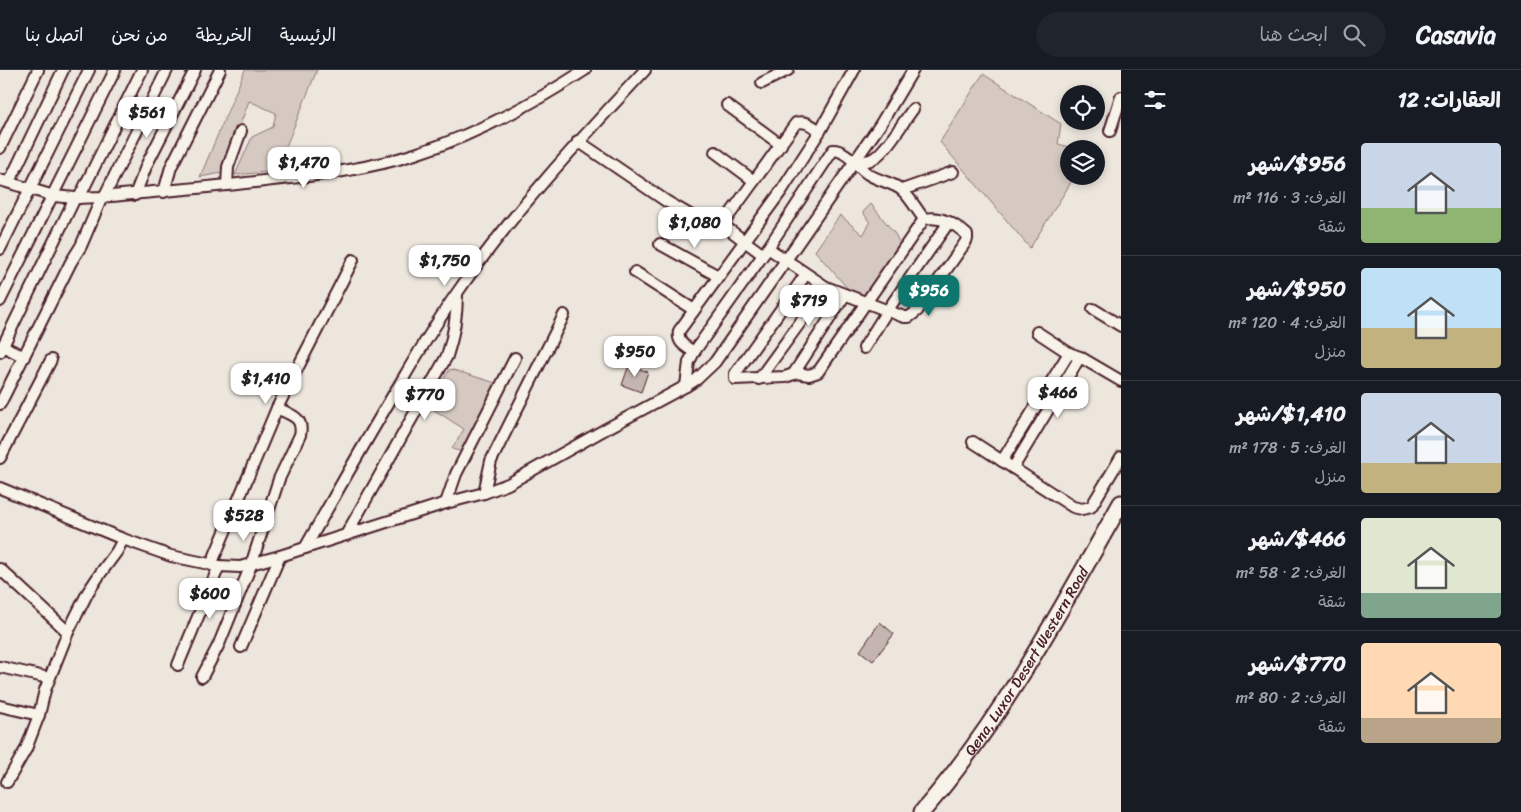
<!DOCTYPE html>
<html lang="ar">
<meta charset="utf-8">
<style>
body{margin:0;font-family:Sriracha,"Playpen Sans Arabic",sans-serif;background:#20242c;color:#f1f3f6;direction:rtl;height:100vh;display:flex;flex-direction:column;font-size:19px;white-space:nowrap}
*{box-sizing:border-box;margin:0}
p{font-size:16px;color:#9ea1a6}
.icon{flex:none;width:28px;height:28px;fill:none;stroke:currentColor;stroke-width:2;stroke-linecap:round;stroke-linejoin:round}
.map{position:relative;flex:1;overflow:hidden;direction:ltr}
.side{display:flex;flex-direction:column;background:#171b24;width:400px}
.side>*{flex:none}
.fabs{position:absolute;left:1060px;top:15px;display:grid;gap:10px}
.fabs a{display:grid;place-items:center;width:45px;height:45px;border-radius:50%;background:#171b24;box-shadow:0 2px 8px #0003;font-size:25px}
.price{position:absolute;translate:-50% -42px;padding:0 11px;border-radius:10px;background:#fff;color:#222;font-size:16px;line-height:32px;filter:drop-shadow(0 1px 2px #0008)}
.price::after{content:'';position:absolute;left:50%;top:30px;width:15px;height:11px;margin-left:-8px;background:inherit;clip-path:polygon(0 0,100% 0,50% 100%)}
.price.current{background:#0f766e;color:#fff}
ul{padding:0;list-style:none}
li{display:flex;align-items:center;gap:15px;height:125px;padding:0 20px}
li+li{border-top:1px solid #363941}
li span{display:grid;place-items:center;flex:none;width:140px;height:100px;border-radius:5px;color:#555}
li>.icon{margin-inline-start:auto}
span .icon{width:60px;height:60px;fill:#fffc;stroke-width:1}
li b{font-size:21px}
h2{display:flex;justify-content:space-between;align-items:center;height:60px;padding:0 20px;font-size:21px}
header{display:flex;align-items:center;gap:30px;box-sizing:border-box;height:70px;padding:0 25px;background:#171b24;border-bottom:1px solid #363941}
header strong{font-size:24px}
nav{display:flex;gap:28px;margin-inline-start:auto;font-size:18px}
.search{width:350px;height:45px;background:#20242c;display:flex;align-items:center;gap:12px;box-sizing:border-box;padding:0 18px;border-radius:28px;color:#9ea1a6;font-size:19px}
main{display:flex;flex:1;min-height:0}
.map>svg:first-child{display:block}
</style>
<header>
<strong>Casavia</strong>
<div class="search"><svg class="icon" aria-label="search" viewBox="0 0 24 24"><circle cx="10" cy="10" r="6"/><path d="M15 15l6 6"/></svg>ابحث هنا</div>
<nav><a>الرئيسية</a><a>الخريطة</a><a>من نحن</a><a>اتصل بنا</a></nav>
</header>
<main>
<section class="side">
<h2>العقارات: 12<svg class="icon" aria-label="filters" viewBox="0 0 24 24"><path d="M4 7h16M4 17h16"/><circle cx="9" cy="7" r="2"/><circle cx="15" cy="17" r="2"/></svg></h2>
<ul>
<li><span style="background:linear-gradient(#c9d6e8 65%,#8fb573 0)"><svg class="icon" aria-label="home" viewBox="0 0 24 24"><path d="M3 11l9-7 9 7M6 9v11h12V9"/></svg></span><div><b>$956/شهر</b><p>الغرف: 3 · 116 m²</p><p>شقة</p></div></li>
<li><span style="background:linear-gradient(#bfe0f5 60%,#c2b280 0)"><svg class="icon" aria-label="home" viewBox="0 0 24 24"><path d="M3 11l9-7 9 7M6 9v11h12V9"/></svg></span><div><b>$950/شهر</b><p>الغرف: 4 · 120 m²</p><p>منزل</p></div></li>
<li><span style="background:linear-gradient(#c9d6e8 70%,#c2b280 0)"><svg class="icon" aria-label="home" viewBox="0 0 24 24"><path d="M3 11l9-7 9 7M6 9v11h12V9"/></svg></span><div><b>$1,410/شهر</b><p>الغرف: 5 · 178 m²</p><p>منزل</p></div></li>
<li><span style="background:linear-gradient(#dfe7d0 75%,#7fa58c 0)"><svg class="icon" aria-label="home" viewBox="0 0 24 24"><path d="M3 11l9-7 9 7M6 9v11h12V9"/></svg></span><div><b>$466/شهر</b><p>الغرف: 2 · 58 m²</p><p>شقة</p></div></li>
<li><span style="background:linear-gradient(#ffd9b3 75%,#b9a48a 0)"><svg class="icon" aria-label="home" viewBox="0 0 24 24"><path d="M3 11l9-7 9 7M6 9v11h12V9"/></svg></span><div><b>$770/شهر</b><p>الغرف: 2 · 80 m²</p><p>شقة</p></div></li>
</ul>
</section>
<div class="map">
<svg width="1121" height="742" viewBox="0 0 1121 742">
<rect width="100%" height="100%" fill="#ece6dd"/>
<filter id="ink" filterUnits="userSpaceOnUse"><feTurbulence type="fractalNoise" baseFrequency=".02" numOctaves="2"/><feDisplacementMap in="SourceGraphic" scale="10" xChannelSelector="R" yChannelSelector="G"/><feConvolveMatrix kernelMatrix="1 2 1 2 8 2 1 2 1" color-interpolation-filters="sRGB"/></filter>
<g filter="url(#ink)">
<g fill="#d5c9c2" stroke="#907476">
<path d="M245 0H317L276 101 235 105 252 67 273 57 276 43 249 31 222 103 200 107Z"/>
<path d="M983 4 1061 54 1058 74 1077 79H1069V106H1075L1030 178 940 72Z"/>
<path d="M871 134 895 164 900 174 863 236 815 181 840 145 863 165 870 153 863 142Z"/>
<path d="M450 299 499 314 463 382 452 379 464 359 428 336Z"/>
</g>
<g fill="#c4b5b0" stroke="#4a1f2b">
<path d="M629 295 648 302 641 322 622 315Z"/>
<path d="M880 552 894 564 873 591 860 581Z"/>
</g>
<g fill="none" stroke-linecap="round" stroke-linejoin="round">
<defs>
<g id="minor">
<path d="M762 13 788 0"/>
<path d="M727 35 781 75"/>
<path d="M1110 61 1121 27"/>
<path d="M578 71 666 131 716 160 720 158 796 53C806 50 812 56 820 61"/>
<path d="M0 78 38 0"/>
<path d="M715 82 754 111"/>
<path d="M855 92C862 92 868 92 874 88 887 80 903 52 913 39"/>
<path d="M0 110 54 126 75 128 102 127C159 121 216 117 272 110 320 105 369 99 415 84 475 65 531 35 585 0"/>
<path d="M10 111 63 0"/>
<path d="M227 115 228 97 241 61"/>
<path d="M902 120 953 102"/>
<path d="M164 122 171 97 220 0"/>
<path d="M135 125 147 94 195 0"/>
<path d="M104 127 167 0"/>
<path d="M79 128 142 0"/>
<path d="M723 155 762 184"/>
<path d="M660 174 718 206"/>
<path d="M768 178 826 217 904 247H909L917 241 965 173 967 169V165C954 153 941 146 924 149L818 302 809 305 797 303 785 307 735 309V304L806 204"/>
<path d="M0 179 89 0"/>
<path d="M635 202 694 240"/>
<path d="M0 231 115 0"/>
<path d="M1093 239 1121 256"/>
<path d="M1037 262 1069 283 1080 287 1121 311"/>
<path d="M3 276 24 287"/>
<path d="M864 278 887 241 949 152"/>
<path d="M0 282 75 128"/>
<path d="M694 282C685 276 677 273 679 261L782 120 820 61 854 0"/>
<path d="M794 303 845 225"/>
<path d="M759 309 826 217"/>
<path d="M686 316 689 292 694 282 768 178 833 80C847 80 857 97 868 104 878 111 895 113 903 121 911 129 917 140 924 149"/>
<path d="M0 334 71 192 81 176 102 127"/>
<path d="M973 372 1073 437 1082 439 1091 437 1121 387"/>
<path d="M0 388 51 290"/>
<path d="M1002 391 1069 283"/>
<path d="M1013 398 1080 287"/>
<path d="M0 418 123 469 171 486 219 496 240 497 280 486 446 433 484 423 508 414 604 360 686 316 697 309 715 292 880 55 913 0"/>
<path d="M484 423 491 391 564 245"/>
<path d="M446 433 456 404 515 288"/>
<path d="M346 465 447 286C454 265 457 246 457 224"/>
<path d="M305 478C338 420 370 363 404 307 421 278 438 250 457 223 512 143 579 71 645 0"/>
<path d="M211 495 277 338 353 190"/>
<path d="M0 499 68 562"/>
<path d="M241 577 280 486"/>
<path d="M178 595 219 496"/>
<path d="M0 597 49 608"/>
<path d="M202 607 219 574 251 495 279 409 300 365C304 347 291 345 277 338"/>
<path d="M0 636 39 645"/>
<path d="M7 712 26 679 39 645 45 620 68 562 88 522 100 504 117 481 123 469"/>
</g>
<g id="primary">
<path id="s1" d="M922 742C1001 651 1062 538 1121 433"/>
</g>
</defs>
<use href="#minor" stroke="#4a1f2b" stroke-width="14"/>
<use href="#primary" stroke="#4a1f2b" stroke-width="19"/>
<use href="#minor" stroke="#f7f3e8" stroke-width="10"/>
<use href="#primary" stroke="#f7f3e8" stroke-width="15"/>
</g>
</g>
<g text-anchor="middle" stroke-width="4" stroke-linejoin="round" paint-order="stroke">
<g font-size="15" fill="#4a1f2b" stroke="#f7f3e8">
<text dy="5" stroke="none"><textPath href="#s1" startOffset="184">Qena, Luxor Desert Western Road</textPath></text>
</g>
</g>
</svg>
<div class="fabs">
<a><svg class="icon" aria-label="locate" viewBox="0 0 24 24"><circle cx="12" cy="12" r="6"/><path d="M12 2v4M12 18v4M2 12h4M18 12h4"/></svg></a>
<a><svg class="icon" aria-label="layers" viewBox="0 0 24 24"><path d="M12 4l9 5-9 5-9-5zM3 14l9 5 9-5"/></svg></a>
</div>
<b class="price" style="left:147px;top:69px">$561</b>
<b class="price" style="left:304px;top:119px">$1,470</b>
<b class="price" style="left:695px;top:179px">$1,080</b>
<b class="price" style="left:445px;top:217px">$1,750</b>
<b class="price current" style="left:929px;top:247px">$956</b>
<b class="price" style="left:809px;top:257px">$719</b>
<b class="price" style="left:635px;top:308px">$950</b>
<b class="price" style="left:266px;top:335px">$1,410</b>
<b class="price" style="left:1058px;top:349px">$466</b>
<b class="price" style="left:425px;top:351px">$770</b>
<b class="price" style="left:244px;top:472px">$528</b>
<b class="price" style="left:210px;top:550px">$600</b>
</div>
</main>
